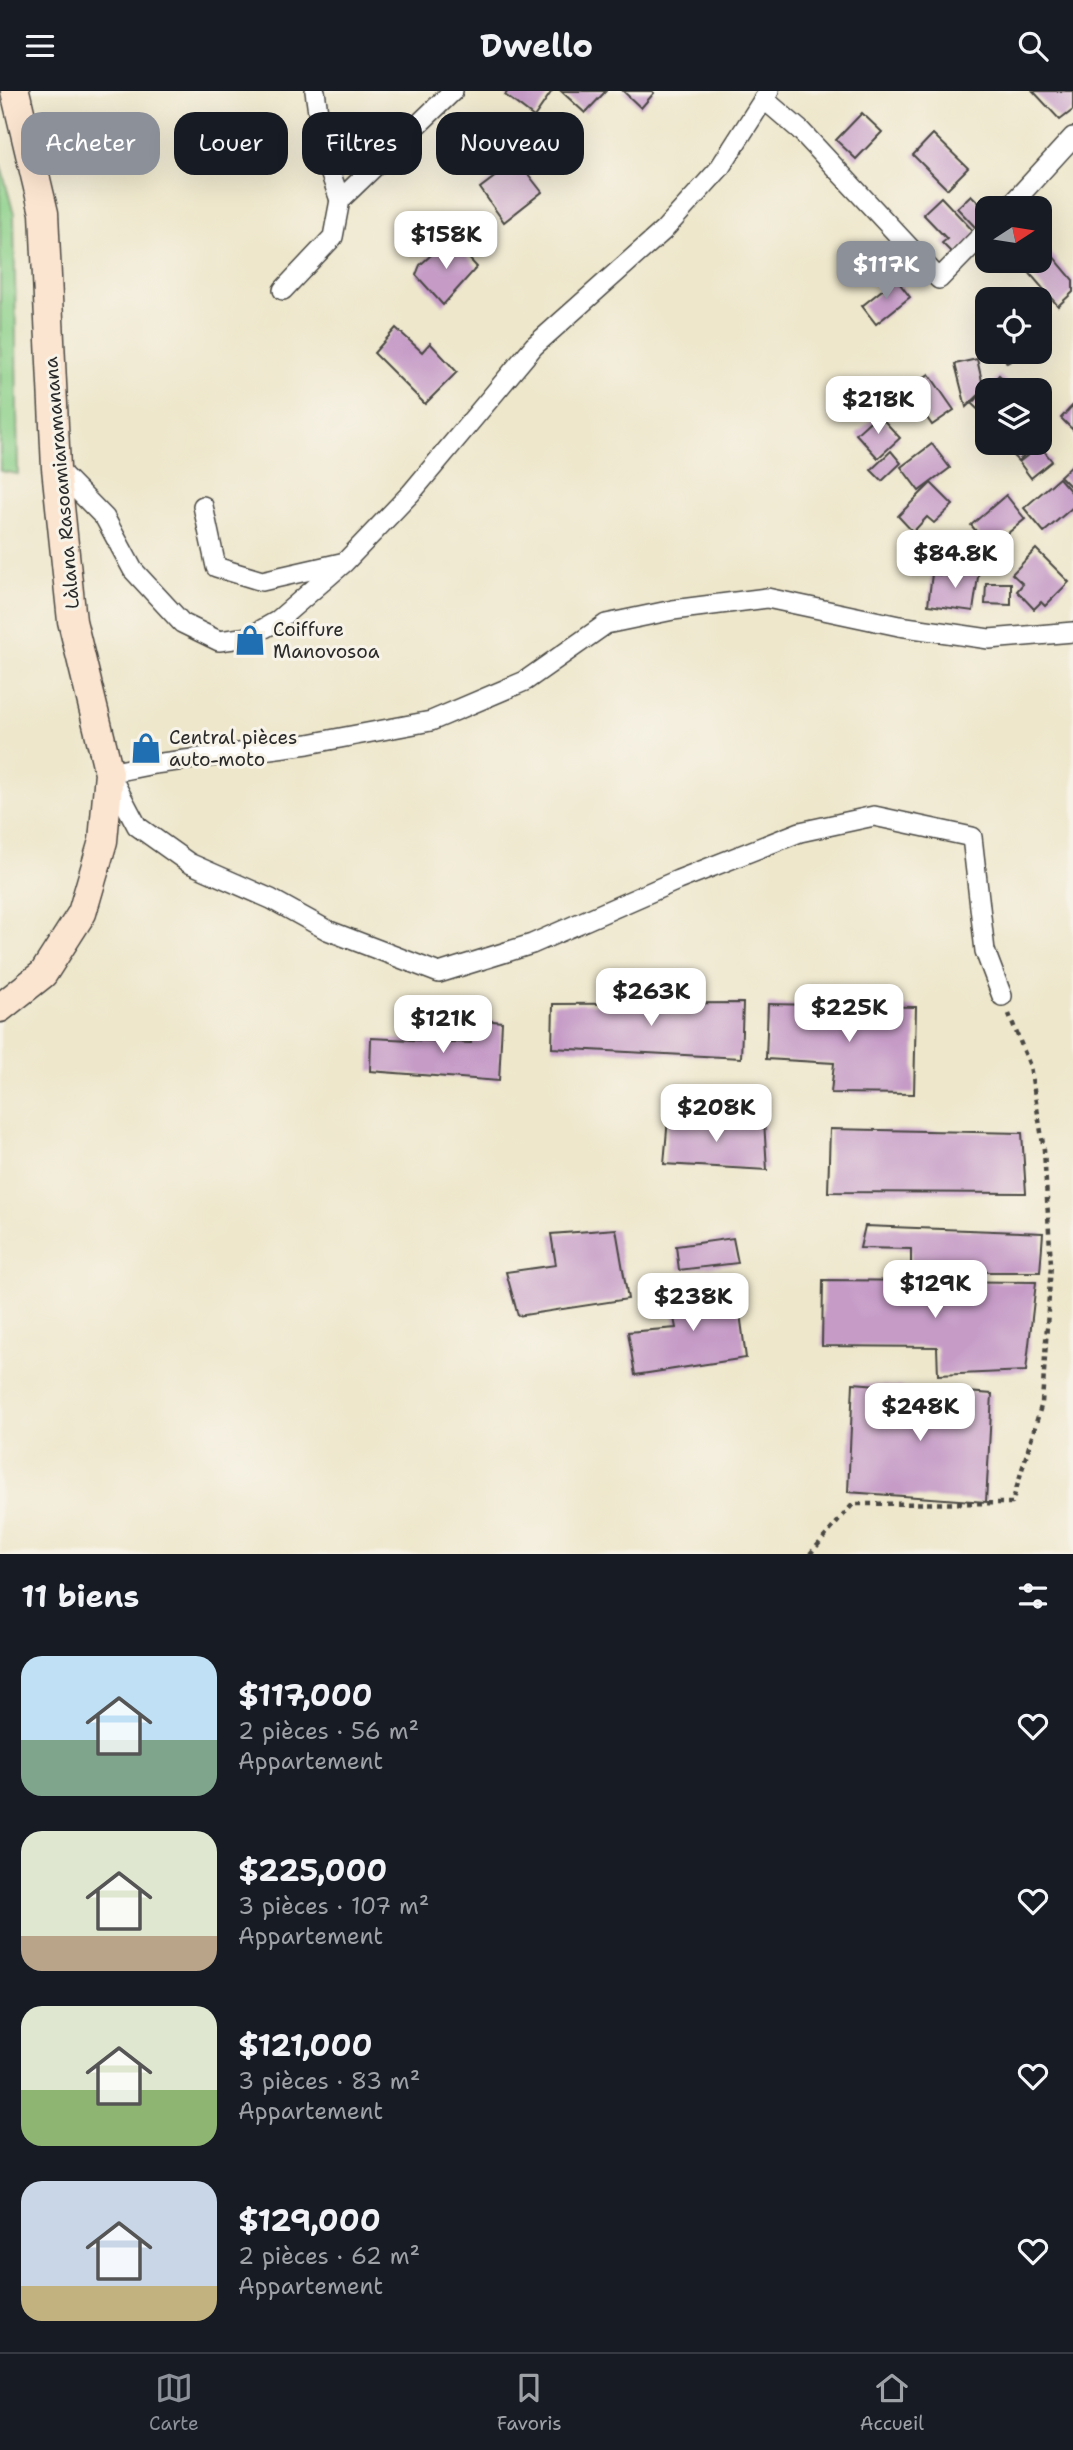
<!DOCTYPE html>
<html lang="fr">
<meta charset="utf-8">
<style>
body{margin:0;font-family:"Shantell Sans",sans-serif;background:#242831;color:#f1f3f6;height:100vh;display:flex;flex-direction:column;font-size:26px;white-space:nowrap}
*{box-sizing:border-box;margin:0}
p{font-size:23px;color:#9ea1a6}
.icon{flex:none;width:38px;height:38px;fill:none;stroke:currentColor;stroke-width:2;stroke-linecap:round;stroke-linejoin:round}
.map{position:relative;height:1463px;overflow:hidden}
.panel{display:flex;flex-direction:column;background:#171b24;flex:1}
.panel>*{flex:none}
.top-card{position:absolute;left:21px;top:21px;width:700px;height:63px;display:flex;gap:14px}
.needle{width:46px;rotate:78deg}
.buttons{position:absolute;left:975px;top:105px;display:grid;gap:14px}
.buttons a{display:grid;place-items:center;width:77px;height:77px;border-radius:14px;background:#171b24;box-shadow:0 7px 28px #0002;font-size:35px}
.price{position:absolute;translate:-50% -60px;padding:0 16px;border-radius:14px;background:#fff;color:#222;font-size:23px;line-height:46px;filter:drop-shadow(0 2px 4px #0008)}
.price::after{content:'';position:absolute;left:50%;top:42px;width:21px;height:16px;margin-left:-10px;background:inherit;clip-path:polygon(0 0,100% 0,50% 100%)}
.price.on{background:#8c9099;color:#fff}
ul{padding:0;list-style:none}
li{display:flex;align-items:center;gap:21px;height:175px;padding:0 21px}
li span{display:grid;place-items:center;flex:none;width:196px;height:140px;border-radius:21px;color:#555}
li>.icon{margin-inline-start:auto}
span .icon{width:84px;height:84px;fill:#fffc;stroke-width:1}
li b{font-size:30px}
h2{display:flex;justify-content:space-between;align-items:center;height:84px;padding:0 21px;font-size:30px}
.tag{padding:0 24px;border-radius:21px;background:#171b24;box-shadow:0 7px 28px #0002;font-size:24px;line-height:63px}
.tag.on{background:#8c9099;color:#fff}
header{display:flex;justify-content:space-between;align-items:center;height:91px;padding:0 21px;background:#171b24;font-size:32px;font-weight:700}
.menu{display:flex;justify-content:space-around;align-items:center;height:98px;border-top:2px solid #363941;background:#171b24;font-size:19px;color:#9ea1a6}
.menu a{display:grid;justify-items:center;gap:4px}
.menu .on{color:#8c9099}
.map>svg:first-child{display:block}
</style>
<header><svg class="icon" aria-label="menu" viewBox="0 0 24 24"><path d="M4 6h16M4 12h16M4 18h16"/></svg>Dwello<svg class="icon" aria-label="search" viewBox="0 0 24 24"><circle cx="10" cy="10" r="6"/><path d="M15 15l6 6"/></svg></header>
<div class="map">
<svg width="1073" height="1463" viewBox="0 0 1073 1463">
<rect width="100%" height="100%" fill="#f7f3e8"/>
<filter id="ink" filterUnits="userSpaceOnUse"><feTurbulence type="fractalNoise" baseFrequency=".0143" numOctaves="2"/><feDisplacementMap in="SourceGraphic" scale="14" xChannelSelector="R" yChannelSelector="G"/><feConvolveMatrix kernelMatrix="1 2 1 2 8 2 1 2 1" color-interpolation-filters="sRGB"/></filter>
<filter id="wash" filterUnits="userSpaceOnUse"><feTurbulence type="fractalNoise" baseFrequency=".00686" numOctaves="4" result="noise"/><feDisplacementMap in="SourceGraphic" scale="28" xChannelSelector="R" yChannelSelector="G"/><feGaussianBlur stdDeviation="1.57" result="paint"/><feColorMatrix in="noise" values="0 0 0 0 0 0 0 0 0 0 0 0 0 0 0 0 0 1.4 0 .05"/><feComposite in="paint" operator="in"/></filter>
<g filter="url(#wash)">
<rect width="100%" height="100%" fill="#eee7cc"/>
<path fill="#8bd089" stroke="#5b7e5a" stroke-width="2" d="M0 72 14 123 18 383 0 380Z"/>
<g id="blocks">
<g fill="#c69cc7">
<path d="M508 0H552L534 26 505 4Z"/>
<path d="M561 0H606L585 22Z"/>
<path d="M623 0H652L654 2 641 17Z"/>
<path d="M1033 0H1073V19L1060 29Z"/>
<path d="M862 22 882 41 856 68 836 49Z"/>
<path d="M933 43 968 77 947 98 913 64Z"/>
<path d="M517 69 542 101 504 131 480 97Z"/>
<path d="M971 104 987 120V129L977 138 957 117Z"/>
<path d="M941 106 977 144 955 165 942 152 947 148 923 123Z"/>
<path d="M450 147 477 176 443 214 416 184 420 174Z"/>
<path d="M1042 152 1073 189V201L1058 215 1020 171 1040 170Z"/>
<path d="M896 188 910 206 876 233 862 215Z"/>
<path d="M396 237 422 261 430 252 457 281 425 313 374 262Z"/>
<path d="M1001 261H1028L1007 272Z"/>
<path d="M977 268 984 299 966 316 955 273Z"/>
<path d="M929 283 954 319 932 334 907 298Z"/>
<path d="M999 284 1016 299H987V327L972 313Z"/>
<path d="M1073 314V339L1061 327Z"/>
<path d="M878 323 900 347 878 367 856 343Z"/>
<path d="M1001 352H1037L1018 370Z"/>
<path d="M932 353 950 377 919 400 901 376Z"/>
<path d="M1040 355 1052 370 1031 387 1019 371Z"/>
<path d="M891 360 901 372 882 390 871 379Z"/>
<path d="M1073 373V398L1060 385Z"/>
<path d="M1059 387 1073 403V416L1044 441 1024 417Z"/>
<path d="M931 392 953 414 934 432 927 426 913 441 898 425Z"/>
<path d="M1006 404 1025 428 990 457 971 434Z"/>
<path d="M1036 458 1069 491 1045 515 1041 511 1034 518 1017 500 1023 493 1012 483Z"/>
<path d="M960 476 979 479 973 520 928 514 932 483 959 486Z"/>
<path d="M986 492H1011V514L985 513Z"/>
<path d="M743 912 741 967 552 957 553 913Z"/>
<path d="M768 913 916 916 914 1003 831 1002 834 972 766 968Z"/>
<path d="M473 928 502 931 499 990 370 980 371 947 471 952Z"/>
<path d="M668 1027 764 1030 767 1079 664 1073Z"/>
<path d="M830 1038 1022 1042 1026 1102 828 1101Z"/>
<path d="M865 1135 1043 1142 1040 1181H911V1158L860 1157Z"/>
<path d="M616 1138 628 1208 518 1225 506 1181 556 1174 551 1143Z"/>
<path d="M733 1147 738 1172 679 1179 676 1155Z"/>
<path d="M823 1189 1036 1191 1026 1280 938 1284 937 1256 822 1255Z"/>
<path d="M736 1193 746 1267 635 1284 628 1241 676 1237 669 1201Z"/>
<path d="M853 1292 992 1303 986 1411 848 1401Z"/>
</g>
</g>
</g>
<g filter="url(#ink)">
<use href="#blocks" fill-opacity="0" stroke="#484743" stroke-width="2"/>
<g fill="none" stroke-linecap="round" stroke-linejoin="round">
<defs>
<g id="minor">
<path d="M315 0 324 64 340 109"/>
<path d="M765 9 800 39 939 188 987 139"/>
<path d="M1008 117 1073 46"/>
<path d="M283 199 333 146 340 109 453 0"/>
<path d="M56 377 105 427 133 479 182 532 219 550 249 546 277 530 345 471 411 402 534 255 663 140 719 78 769 0"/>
<path d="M203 415 216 476 262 490 341 472"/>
<path d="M1002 905 985 860 972 746 874 725 800 741 678 789 532 853 439 882 327 839 271 808 189 772 137 735 109 682 154 673 308 653 431 630 525 590 606 533 673 519 767 507 899 535 989 548 1073 541"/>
</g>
<path id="secondary" d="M0 917 43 883 82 822 103 750 109 682 72 530 56 377 44 122 15 0"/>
</defs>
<use href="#minor" stroke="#484743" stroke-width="22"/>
<use href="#secondary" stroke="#484743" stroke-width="31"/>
<path stroke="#484743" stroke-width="4.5" stroke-dasharray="5 5" stroke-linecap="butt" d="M810 1463 853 1413 1012 1412 1042 1312 1051 1173 1044 1059 1030 975 1009 923"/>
<use href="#minor" stroke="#fff" stroke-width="19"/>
<use href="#secondary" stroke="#fce5d0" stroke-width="28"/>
</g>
</g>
<defs>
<symbol id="shop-bare" viewBox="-9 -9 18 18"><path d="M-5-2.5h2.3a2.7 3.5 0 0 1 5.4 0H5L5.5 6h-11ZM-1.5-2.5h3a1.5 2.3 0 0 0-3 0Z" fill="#1f6fb2" stroke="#f7f3e8" stroke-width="2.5" paint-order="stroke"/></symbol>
</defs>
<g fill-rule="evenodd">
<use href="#shop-bare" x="228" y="527" width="44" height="44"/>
<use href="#shop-bare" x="124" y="635" width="44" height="44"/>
</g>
<g text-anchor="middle" stroke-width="6" stroke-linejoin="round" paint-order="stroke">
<g font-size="19" fill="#2b2b2b" stroke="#f7f3e8">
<text transform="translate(61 392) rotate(-95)" y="7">Làlana Rasoamiaramanana</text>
</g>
<g font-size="19" fill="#2b2b2b" stroke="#f7f3e8" text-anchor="start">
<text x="273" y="545">Coiffure<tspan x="273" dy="22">Manovosoa</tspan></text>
<text x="169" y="653">Central pièces<tspan x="169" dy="22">auto-moto</tspan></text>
</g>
</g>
</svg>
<div class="buttons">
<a><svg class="needle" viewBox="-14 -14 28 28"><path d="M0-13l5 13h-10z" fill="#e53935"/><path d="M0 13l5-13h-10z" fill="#9ea1a6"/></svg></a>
<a><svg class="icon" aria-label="locate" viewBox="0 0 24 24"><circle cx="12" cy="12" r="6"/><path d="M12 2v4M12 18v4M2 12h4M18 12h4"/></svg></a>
<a><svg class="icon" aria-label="layers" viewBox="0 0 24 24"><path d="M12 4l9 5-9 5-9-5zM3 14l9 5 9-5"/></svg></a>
</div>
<b class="price" style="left:446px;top:180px">$158K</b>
<b class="price on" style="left:886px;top:210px">$117K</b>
<b class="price" style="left:878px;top:345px">$218K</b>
<b class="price" style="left:955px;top:499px">$84.8K</b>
<b class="price" style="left:651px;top:937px">$263K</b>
<b class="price" style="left:849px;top:953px">$225K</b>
<b class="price" style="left:443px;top:964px">$121K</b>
<b class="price" style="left:716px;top:1053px">$208K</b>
<b class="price" style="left:935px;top:1229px">$129K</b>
<b class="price" style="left:693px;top:1242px">$238K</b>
<b class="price" style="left:920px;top:1352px">$248K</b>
<div class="top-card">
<a class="tag on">Acheter</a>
<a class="tag">Louer</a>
<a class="tag">Filtres</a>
<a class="tag">Nouveau</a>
</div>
</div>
<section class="panel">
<h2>11 biens<svg class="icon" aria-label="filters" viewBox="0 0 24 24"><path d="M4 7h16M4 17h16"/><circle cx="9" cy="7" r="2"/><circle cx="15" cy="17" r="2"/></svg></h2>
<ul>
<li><span style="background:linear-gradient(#bfe0f5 60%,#7fa58c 0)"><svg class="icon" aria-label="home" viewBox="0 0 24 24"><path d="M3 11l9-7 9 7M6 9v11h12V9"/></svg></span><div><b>$117,000</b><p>2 pièces · 56 m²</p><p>Appartement</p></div><svg class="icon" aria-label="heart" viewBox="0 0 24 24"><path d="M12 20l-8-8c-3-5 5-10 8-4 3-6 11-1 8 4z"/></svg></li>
<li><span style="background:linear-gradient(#dfe7d0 75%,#b9a48a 0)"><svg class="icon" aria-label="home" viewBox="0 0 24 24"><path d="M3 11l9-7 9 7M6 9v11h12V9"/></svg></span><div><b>$225,000</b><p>3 pièces · 107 m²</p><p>Appartement</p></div><svg class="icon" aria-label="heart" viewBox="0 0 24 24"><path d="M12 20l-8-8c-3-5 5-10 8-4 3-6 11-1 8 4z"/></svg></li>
<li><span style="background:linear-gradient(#dfe7d0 60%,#8fb573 0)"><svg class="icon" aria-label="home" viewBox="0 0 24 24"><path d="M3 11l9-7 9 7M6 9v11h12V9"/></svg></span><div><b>$121,000</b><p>3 pièces · 83 m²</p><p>Appartement</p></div><svg class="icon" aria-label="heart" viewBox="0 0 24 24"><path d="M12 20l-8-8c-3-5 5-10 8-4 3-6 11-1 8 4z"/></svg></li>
<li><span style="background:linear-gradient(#c9d6e8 75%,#c2b280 0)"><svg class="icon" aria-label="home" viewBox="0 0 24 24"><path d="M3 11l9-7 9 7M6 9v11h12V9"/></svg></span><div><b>$129,000</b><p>2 pièces · 62 m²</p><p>Appartement</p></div><svg class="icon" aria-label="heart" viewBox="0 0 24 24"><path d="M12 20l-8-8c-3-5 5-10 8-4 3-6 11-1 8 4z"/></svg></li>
</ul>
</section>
<nav class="menu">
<a class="on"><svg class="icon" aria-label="map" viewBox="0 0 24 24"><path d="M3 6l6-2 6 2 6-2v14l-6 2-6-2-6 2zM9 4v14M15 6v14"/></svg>Carte</a>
<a><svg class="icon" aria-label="saved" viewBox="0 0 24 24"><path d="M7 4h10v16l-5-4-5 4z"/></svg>Favoris</a>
<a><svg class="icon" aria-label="home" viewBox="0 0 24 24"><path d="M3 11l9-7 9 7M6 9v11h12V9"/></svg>Accueil</a>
</nav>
